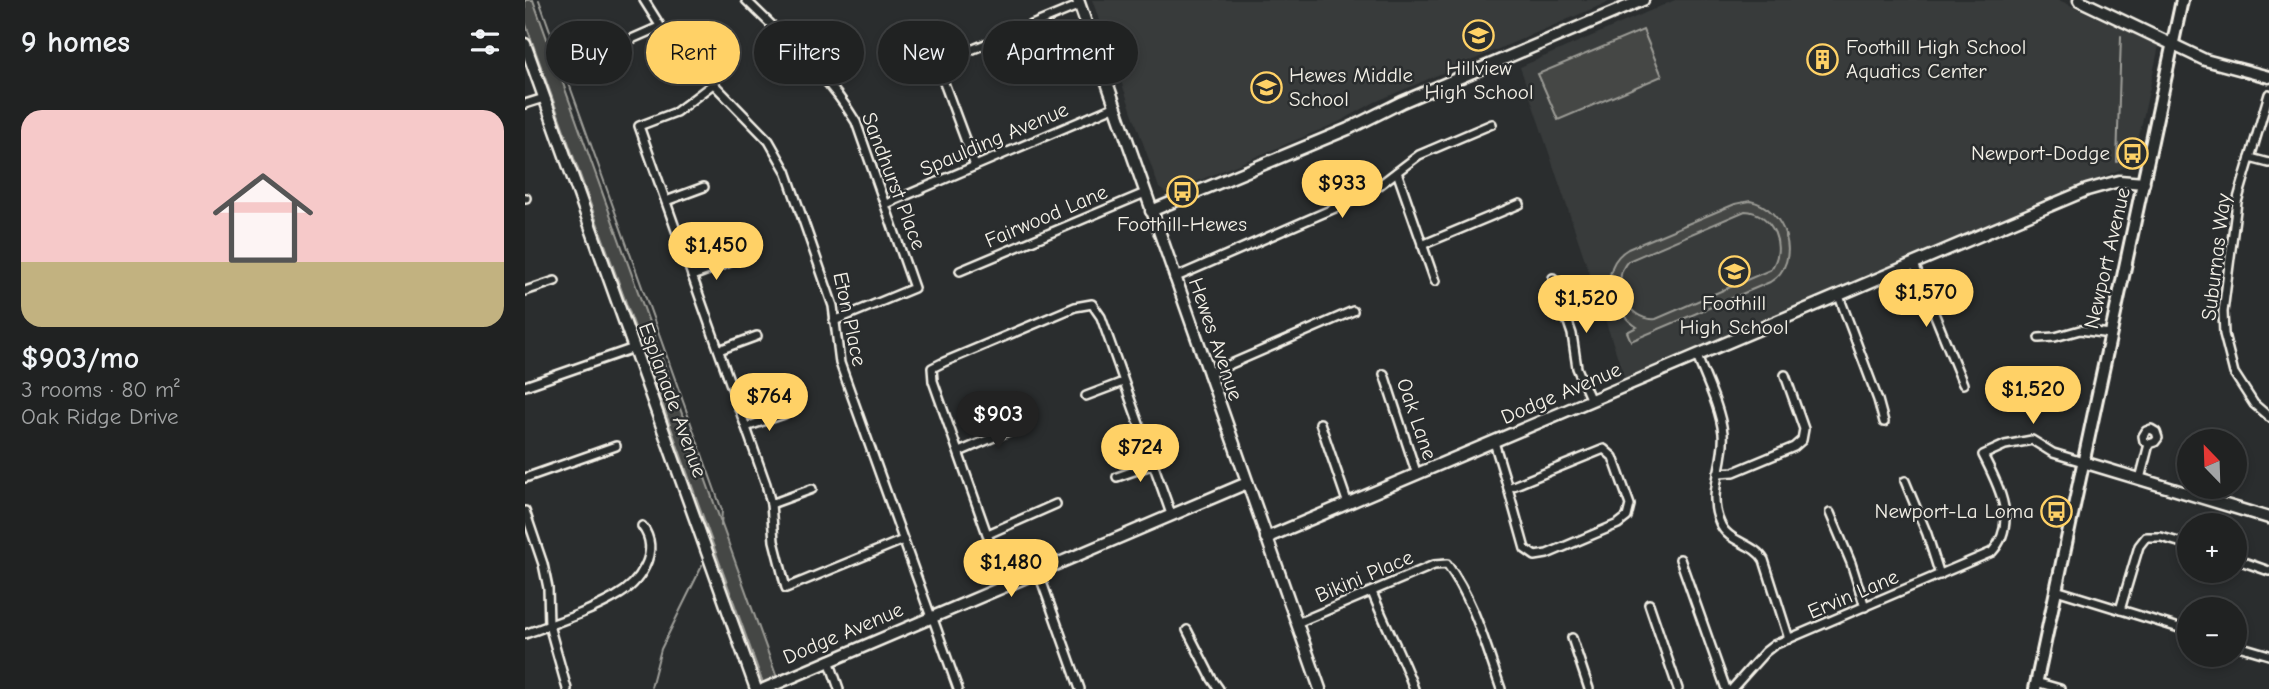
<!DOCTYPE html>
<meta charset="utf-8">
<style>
body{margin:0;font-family:"Comic Neue",sans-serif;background:#282a2a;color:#f1f3f6;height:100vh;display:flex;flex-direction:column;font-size:26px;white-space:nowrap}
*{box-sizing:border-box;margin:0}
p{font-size:23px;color:#a2a4a5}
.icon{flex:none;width:38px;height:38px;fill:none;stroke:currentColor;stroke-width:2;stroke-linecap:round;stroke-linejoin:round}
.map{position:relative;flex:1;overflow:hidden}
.drawer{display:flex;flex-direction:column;background:#202222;width:525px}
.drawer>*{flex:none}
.banner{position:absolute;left:21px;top:21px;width:665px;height:63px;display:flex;gap:14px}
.needle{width:46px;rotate:337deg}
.buttons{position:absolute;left:1652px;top:429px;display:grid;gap:14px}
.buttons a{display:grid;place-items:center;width:70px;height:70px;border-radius:50%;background:#202222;box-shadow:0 4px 10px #0003,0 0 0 2px #3d3f40;font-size:35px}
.price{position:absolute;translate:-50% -60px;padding:0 16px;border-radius:24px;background:#ffd166;color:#111;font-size:23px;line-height:46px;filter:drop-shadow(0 2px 4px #0008)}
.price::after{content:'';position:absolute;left:50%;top:42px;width:21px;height:16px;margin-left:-10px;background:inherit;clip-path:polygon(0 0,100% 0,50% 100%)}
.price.selected{background:#222;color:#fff}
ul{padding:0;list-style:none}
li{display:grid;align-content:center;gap:14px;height:371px;padding:0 21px}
li span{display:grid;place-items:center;height:217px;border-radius:21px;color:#555}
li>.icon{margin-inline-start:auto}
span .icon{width:126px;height:126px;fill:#fffc;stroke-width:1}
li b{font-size:30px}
h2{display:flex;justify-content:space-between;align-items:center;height:84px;padding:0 21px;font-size:30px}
.pill{padding:0 24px;border-radius:32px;background:#202222;box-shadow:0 4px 10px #0003,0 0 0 2px #3d3f40;font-size:24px;line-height:63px}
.pill.selected{background:#ffd166;color:#111}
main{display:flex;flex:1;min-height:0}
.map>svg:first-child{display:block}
</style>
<main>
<section class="drawer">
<h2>9 homes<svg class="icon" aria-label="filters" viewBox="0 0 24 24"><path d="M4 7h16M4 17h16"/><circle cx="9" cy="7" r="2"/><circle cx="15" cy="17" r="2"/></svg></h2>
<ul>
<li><span style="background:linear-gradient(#f6c9c9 70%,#c2b280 0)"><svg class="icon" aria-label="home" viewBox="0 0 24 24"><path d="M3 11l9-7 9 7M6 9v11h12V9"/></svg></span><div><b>$903/mo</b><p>3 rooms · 80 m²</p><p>Oak Ridge Drive</p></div></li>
</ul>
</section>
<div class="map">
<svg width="1744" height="689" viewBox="0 0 1744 689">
<rect width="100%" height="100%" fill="#2a2d2e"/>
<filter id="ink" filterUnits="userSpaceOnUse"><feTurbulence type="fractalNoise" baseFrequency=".0143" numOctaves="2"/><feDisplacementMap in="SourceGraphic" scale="14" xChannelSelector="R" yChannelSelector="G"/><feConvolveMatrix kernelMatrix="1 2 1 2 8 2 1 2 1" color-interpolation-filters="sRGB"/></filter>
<g filter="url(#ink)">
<g fill="#373a3a">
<path d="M567 0H1088L850 102 814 122 642 194 634 188Z"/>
<path d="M1150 0H1534L1634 46 1608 164 1100 379 995 67Z"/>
</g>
<g fill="#444645" stroke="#9c9c96" stroke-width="2" fill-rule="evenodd">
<path d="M0 0H8L256 689H240L0 22Z"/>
<path d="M1118 30 1137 76 1033 120 1013 74Z"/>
<path d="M1225 201C1260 207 1279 262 1245 282L1106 341 1102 332 1112 327C1086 310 1071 268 1103 249L1210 204ZM1220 211C1248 212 1263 249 1245 270L1131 319C1102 322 1084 281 1103 261Z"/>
</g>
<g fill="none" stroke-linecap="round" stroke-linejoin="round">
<g stroke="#9f9f9a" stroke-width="2">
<path d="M14 0 197 510 196 526"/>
<path d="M1592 162 1596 36"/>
<path d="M126 687 136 649 177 566"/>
</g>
<defs>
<g id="street">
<path d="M119 0 141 35 244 141 261 171 308 306 315 363 406 617"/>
<path d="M221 0C259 38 303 75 331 122L389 288 309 321"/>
<path d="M86 48 134 27"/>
<path d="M279 58 307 32"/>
<path d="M188 84 151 112 114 126 241 484 246 504 249 541 261 588 378 540"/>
<path d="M1744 94 1712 202 1698 312 1699 334 1709 373 1729 404 1744 417"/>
<path d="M0 104 19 98"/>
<path d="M1725 158 1744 163"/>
<path d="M450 166 412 64 555 5"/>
<path d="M872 172 910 281"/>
<path d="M0 198H1"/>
<path d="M141 201 179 187"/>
<path d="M361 204 591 106"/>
<path d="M897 245 995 204"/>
<path d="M1389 264 1438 384"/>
<path d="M435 271 620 193"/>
<path d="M167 276 205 262"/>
<path d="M649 278 833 198 852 187 894 155 967 124"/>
<path d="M1028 278 1047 334 1052 368 1066 401"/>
<path d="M0 291 30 281"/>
<path d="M1314 296 1353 400 1359 422"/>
<path d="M1514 338 1530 337 1555 330 1585 334"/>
<path d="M194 350 232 336"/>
<path d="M1172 356C1181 380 1195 407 1198 433 1201 463 1181 493 1195 523 1203 543 1228 542 1239 560L1264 639"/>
<path d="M683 374 828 311"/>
<path d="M859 374 892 475"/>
<path d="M0 386 109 348"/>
<path d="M561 396 598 382"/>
<path d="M795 423 823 504"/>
<path d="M221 427 259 414"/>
<path d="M969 442 983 488"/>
<path d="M1079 449 1088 457 1105 505 1102 517 1093 524 1022 554 1010 556 1000 549 983 488Z"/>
<path d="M434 452 502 423"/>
<path d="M1193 473 1209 472 1269 447 1277 440 1279 429 1260 375"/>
<path d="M592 477 629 464"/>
<path d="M0 478 91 446"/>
<path d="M1615 479 1624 444 1630 442 1633 438 1631 432 1626 429 1621 431 1618 436 1619 441 1624 444"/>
<path d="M1380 481 1402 534 1415 575"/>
<path d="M246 504 287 489"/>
<path d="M0 511 18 564 23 588 24 625 42 689"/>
<path d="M1305 513 1326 563 1340 607"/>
<path d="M463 534 531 504"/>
<path d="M1155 559 1201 689"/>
<path d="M1710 559 1744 571"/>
<path d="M513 571 555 689"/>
<path d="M480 585 408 381 407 368 419 362 550 307 567 304 576 317 646 514"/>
<path d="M1531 590 1664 631"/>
<path d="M847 592C860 625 877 655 889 689"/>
<path d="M1124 604 1153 689"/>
<path d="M1595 610 1614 546 1621 537H1636L1664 545"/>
<path d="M407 616 433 689"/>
<path d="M772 623 909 565 922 564C949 600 961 647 976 689"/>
<path d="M662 630 687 679 694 689"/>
<path d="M0 634C30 623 62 613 90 597 114 584 137 552 117 526"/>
<path d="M1047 638 1064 689"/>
<path d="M1710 645 1744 655"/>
<path d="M304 660 314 689"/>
<path d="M1511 682 1535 689"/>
<path d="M1207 689 1240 652 1249 645 1467 552C1494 522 1473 485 1458 455L1480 445 1507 440 1528 453 1558 462"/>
</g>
<g id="secondary">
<path d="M553 0 795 689"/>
<path d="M1554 0 1680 60 1744 77"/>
<path d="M0 44 231 689"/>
<path d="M626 211 823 129 877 102 1118 0"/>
<path d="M1558 462 1744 518"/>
<path d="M741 538 1562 190 1594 181 1619 183"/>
<path d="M239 689 722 483"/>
</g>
<path id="primary" d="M1510 689 1657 0"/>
</defs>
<use href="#street" stroke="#f4f1e8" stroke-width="12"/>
<use href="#secondary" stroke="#f4f1e8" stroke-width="15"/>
<use href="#primary" stroke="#f4f1e8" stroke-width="16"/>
<use href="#street" stroke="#2a2d2e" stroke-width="7"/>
<use href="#secondary" stroke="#2a2d2e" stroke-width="10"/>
<use href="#primary" stroke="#2a2d2e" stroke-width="10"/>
</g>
</g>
<defs>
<symbol id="school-ring" viewBox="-11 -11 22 22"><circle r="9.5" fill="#2a2d2e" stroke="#ffd166" stroke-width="1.5"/><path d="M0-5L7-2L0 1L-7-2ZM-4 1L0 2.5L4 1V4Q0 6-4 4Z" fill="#ffd166"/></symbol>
<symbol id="building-ring" viewBox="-11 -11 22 22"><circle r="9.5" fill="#2a2d2e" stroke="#ffd166" stroke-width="1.5"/><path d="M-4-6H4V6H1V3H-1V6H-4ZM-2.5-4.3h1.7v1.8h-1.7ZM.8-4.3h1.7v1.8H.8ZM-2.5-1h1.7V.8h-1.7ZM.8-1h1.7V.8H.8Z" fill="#ffd166"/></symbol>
<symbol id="bus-ring" viewBox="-11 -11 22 22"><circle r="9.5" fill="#2a2d2e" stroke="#ffd166" stroke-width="1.5"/><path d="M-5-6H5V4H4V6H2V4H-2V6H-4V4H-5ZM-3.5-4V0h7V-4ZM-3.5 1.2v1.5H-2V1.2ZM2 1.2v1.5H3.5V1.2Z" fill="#ffd166"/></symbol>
</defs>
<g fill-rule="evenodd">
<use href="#school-ring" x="936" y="18" width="35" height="35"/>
<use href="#building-ring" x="1280" y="42" width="35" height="35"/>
<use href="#school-ring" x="724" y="70" width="35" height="35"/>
<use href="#bus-ring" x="1590" y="136" width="35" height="35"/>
<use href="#bus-ring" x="640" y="174" width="35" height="35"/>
<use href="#school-ring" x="1192" y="254" width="35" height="35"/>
<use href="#bus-ring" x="1514" y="494" width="35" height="35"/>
</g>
<g text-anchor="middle" stroke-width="5" stroke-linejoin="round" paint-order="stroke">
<g font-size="21" fill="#f4f1e8" stroke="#2a2d2e">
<text x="1321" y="54" text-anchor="start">Foothill High School<tspan x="1321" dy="24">Aquatics Center</tspan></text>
<text x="954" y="75">Hillview<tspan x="954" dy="24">High School</tspan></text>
<text x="764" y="82" text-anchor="start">Hewes Middle<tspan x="764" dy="24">School</tspan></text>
<text x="1585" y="160" text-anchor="end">Newport-Dodge</text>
<text x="657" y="231">Foothill-Hewes</text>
<text x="1209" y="310">Foothill<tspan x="1209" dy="24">High School</tspan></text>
<text x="1509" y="518" text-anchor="end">Newport-La Loma</text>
</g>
<g font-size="21" fill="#f4f1e8" stroke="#2a2d2e">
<text transform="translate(469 139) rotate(-23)" y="7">Spaulding Avenue</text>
<text transform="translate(369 181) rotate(69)" y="7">Sandhurst Place</text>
<text transform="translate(521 216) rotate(-23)" y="7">Fairwood Lane</text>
<text transform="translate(1691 257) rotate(-83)" y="7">Suburnas Way</text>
<text transform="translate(1582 258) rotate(-77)" y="7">Newport Avenue</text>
<text transform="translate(325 319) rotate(78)" y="7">Eton Place</text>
<text transform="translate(691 339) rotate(71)" y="7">Hewes Avenue</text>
<text transform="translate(1036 393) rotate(-23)" y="7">Dodge Avenue</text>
<text transform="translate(148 400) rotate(70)" y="7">Esplanade Avenue</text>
<text transform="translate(892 419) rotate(71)" y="7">Oak Lane</text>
<text transform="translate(839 576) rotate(-23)" y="7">Bikini Place</text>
<text transform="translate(1328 594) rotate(-23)" y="7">Ervin Lane</text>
<text transform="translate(318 633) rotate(-23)" y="7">Dodge Avenue</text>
</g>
</g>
</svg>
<div class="buttons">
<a><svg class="needle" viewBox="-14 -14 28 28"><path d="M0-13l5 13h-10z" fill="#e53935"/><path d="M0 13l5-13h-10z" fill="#a2a4a5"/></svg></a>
<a>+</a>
<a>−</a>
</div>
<b class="price" style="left:817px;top:220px">$933</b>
<b class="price" style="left:191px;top:282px">$1,450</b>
<b class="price" style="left:1401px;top:329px">$1,570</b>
<b class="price" style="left:1061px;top:335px">$1,520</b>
<b class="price" style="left:1508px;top:426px">$1,520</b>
<b class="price" style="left:244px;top:433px">$764</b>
<b class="price selected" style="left:473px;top:451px">$903</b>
<b class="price" style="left:615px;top:484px">$724</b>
<b class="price" style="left:486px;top:599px">$1,480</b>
<div class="banner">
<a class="pill">Buy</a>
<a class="pill selected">Rent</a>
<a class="pill">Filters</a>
<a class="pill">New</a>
<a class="pill">Apartment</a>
</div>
</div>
</main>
